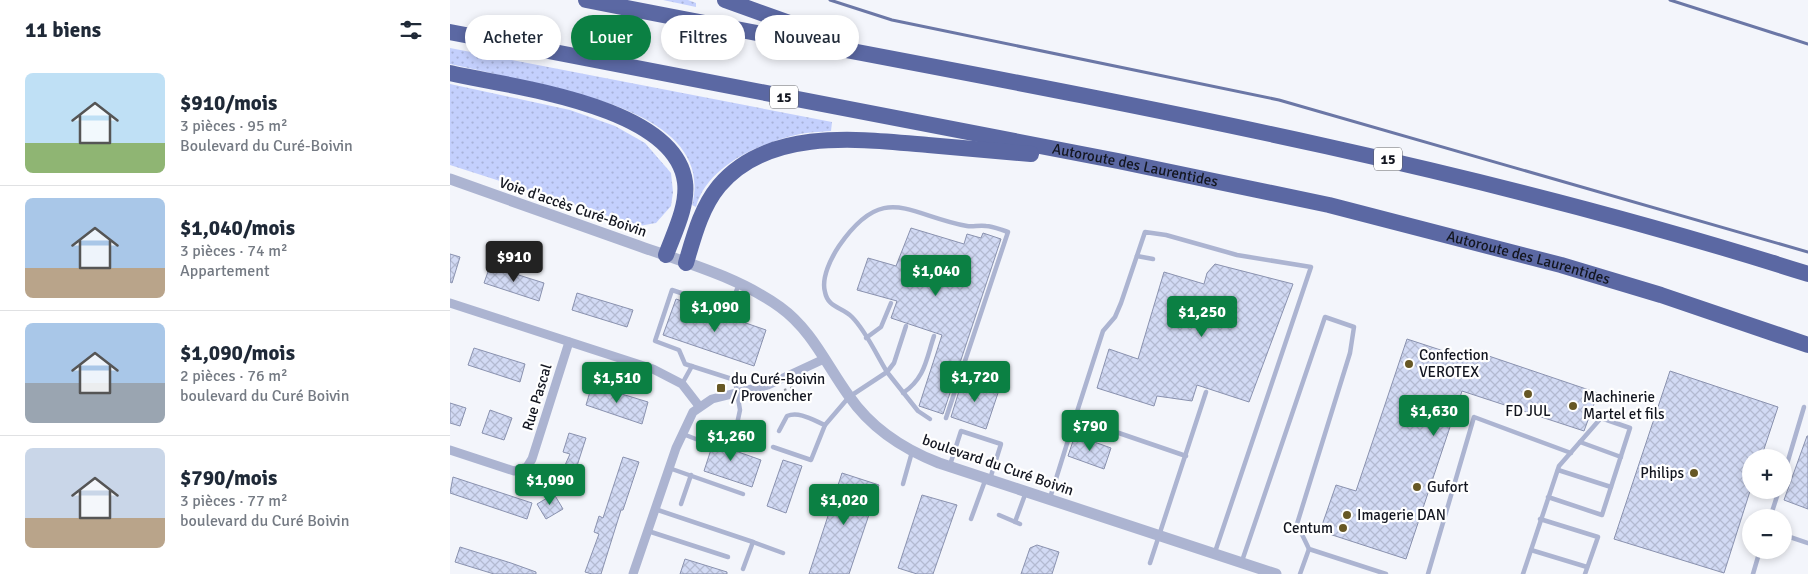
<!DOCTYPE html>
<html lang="fr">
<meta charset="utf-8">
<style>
body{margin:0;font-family:Signika,sans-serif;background:#f6f6f7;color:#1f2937;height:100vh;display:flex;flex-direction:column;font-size:19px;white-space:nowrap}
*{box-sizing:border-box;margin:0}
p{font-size:16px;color:#747a83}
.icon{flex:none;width:28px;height:28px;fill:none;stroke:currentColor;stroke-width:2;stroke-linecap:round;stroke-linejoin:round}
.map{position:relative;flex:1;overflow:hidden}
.sheet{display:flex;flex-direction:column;background:#fff;width:450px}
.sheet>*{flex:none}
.hud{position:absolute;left:15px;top:15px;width:475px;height:45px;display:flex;gap:10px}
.buttons{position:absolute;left:1292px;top:449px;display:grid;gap:10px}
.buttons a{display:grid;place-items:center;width:50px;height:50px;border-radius:50%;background:#fff;box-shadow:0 2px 8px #0003;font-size:25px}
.price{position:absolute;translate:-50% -42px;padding:0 11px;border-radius:5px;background:#0b8043;color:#fff;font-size:16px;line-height:32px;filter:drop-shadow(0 1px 2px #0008)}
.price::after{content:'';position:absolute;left:50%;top:30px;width:15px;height:11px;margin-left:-8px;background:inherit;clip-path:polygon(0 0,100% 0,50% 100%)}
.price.selected{background:#222;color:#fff}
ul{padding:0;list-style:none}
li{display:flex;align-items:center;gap:15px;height:125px;padding:0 25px}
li+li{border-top:1px solid #e0e1e3}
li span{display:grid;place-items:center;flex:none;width:140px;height:100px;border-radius:8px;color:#555}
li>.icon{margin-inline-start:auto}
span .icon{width:60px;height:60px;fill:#fffc;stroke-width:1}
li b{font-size:21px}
h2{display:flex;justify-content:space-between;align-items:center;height:60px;padding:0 25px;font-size:21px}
.pill{padding:0 18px;border-radius:22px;background:#fff;box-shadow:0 2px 8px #0003;font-size:18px;line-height:45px}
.pill.selected{background:#0b8043;color:#fff}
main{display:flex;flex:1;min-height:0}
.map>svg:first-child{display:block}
</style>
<main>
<section class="sheet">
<h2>11 biens<svg class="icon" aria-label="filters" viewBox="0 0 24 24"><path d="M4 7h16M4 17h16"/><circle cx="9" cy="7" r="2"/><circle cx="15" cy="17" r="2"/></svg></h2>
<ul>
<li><span style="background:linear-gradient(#bfe0f5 70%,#8fb573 0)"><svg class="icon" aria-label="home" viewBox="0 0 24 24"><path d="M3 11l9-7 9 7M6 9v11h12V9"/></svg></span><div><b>$910/mois</b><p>3 pièces · 95 m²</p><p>Boulevard du Curé-Boivin</p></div></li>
<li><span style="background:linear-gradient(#a9c7e8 70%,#b9a48a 0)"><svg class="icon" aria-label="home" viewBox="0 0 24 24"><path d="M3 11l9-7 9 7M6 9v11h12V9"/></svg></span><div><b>$1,040/mois</b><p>3 pièces · 74 m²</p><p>Appartement</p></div></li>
<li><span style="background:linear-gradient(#a9c7e8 60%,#9aa5b1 0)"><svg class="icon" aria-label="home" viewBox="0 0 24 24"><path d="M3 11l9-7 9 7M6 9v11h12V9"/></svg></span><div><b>$1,090/mois</b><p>2 pièces · 76 m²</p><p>boulevard du Curé Boivin</p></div></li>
<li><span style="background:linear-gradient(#c9d6e8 70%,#b9a48a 0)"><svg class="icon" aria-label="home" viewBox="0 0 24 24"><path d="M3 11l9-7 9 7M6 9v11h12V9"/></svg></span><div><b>$790/mois</b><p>3 pièces · 77 m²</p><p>boulevard du Curé Boivin</p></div></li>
</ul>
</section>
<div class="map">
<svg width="1358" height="574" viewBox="0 0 1358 574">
<defs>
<pattern id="grass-dots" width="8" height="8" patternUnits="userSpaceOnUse" patternTransform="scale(1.25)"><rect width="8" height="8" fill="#c4d0fd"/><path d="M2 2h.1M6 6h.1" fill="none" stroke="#a8b2d9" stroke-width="1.8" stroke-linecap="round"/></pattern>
<pattern id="building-cross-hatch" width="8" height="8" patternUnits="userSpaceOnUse" patternTransform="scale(1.25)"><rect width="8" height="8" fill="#d2daf4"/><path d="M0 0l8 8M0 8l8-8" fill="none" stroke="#b3bad1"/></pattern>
</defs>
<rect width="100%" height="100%" fill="#f3f5fb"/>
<g fill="url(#grass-dots)">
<path d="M213 0H238L246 3V7Z"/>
<path d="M0 48 382 122 381 131C369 132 357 132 346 135 308 144 257 166 246 207L242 205C264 121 140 96 82 83 55 76 27 70 0 64Z"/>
<path d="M0 84 120 110 165 126 195 143 221 173 223 192 221 206 206 223 189 226 0 165Z"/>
</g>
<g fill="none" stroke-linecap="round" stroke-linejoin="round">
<g stroke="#6b77a6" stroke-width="3">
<path d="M380 0 442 20 829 100 1358 252"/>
<path d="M1220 0 1358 44"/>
</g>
</g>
<g fill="url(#building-cross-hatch)" stroke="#8a92af">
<path d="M461 228 514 244 517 234 531 238 533 233 551 239 493 414 469 406 492 335 441 318 447 301 407 290 418 258 446 266Z"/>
<path d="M0 254 10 257 2 283 0 282Z"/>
<path d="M765 264 843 284 799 402 747 385 742 401 707 396 704 406 647 388 659 349 688 359 714 272 754 284 757 273Z"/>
<path d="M40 266 94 283 89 301 34 283Z"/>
<path d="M127 293 183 310 177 327 122 310Z"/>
<path d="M226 299 316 330 304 366 213 335Z"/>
<path d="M957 339 1018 359 1021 350 1148 393 1134 431 1012 391 956 559 870 531 886 485 906 491Z"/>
<path d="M24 348 75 364 70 382 18 365Z"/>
<path d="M1220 371 1328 407 1311 458H1301V488L1274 573 1164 539Z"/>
<path d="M513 378 549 390 536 429 501 417Z"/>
<path d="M142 385 198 402 192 424 136 405Z"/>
<path d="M0 403 16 408 10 426 0 423Z"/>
<path d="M40 410 62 418 54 440 32 433Z"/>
<path d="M267 431 284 437 280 449 311 460 302 487 254 471Z"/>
<path d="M119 433 136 438 126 469 130 470 121 489 107 483 120 454 113 452Z"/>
<path d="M625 435 661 448 654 469 618 456Z"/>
<path d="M1357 436H1358V509L1334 500Z"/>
<path d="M173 457 189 462 173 510H171L151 574H142L135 572 149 534 144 532 149 516 153 518Z"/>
<path d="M333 460 352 466 336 513 317 506Z"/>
<path d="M392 473 429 485 399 574H359Z"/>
<path d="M3 477 82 503 77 519 0 493Z"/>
<path d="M104 494 113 509 96 519 87 504Z"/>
<path d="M472 495 507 505 483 574H467L448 568Z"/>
<path d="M587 545 609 552 602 574H571L580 548Z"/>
<path d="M10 547 61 563 86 572V574H44L5 562Z"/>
<path d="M235 559 277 572V574H230Z"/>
</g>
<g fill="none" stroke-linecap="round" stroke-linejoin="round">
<path stroke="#94979f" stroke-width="2" stroke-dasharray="2.5 4" stroke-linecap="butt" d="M334 390 343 387"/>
<g stroke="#acb4d1" stroke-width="4.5">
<path d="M687 256 703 259"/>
<path d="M456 326 444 363 437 372 468 411 480 419"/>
<path d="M416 338 431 327 441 303"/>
<path d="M232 384 242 366"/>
<path d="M453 393C475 378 476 360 484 336"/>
<path d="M287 424 290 410 285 380 235 364 229 350 205 341 222 290 279 309 289 284"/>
<path d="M375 425 399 397 437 372C426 354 416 331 402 317 392 307 378 308 375 292 371 278 381 258 389 246 434 181 458 215 517 226 523 227 529 225 536 226 543 226 551 230 558 232L496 418"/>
<path d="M233 434 256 443"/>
<path d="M1130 442 1171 457"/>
<path d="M323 447 361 460 375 425C363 420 349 411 337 416L329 431"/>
<path d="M736 456 625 418 653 331 665 317 671 303 695 232 716 235 787 255 861 267 765 552"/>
<path d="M500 465 511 431 551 444 540 479"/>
<path d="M219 468 293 494"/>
<path d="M1108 470 1161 487"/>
<path d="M1334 474 1354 407"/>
<path d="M453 484 462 452"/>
<path d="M600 498 625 418"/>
<path d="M231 504 241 475"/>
<path d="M205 509 303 542 293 569"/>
<path d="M549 515 570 524"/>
<path d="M1320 518 1329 490"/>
<path d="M521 519 536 478"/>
<path d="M1090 519 1148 537 1135 574"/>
<path d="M565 522 576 492"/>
<path d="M198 531 278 557"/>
<path d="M1334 535 1358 543"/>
<path d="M303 542 333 553"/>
<path d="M1081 550 1137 567"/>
<path d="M792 561 875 317 904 327 900 353 847 524 859 549 936 574"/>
<path d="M700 563 756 392"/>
<path d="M850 574 859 549"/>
<path d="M978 574 1024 417 1121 453"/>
<path d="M1073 574 1109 466 1151 418 1180 428 1152 515 1098 497"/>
<path d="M1303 574 1310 550"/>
</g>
<g stroke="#acb4d1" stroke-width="9">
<path d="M0 303 203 369 232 384 249 406"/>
<path d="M0 450 64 471 77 467 82 459 119 342"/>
<path d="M183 574 226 448 243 412 262 399 318 385 374 359"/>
</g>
<path stroke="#acb4d1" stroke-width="11" d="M0 179C63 201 126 224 189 246 237 263 288 277 330 307 362 330 377 366 399 396 421 428 453 449 489 463L826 574"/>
<g stroke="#5b68a3" stroke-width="16">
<path d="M136 0C545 81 959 146 1358 274"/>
<path d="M275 0 390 41"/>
<path id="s1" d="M0 32 668 161 879 205 1111 265 1211 295 1358 345"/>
<path d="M0 73C61 87 225 105 235 182 238 206 224 233 216 255"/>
<path d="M236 263C244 236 251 208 269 186 319 127 410 139 478 145 512 148 546 151 581 154"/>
</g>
</g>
<g fill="#675825" stroke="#fff" stroke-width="2">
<circle cx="959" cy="364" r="5"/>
<rect x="266" y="383" width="10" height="10" rx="2.5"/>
<circle cx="1078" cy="394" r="5"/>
<circle cx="1123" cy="406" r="5"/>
<circle cx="1244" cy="473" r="5"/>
<circle cx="967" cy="487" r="5"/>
<circle cx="897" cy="515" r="5"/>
<circle cx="893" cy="528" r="5"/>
</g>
<g text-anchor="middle" stroke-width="4.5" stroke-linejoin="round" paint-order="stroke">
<g fill="#fff" stroke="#5a5c63" stroke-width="1">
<rect x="320" y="85.5" width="28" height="23" rx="4"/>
<rect x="924" y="147.5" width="28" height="23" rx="4"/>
</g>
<g font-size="14" font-weight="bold" fill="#131620">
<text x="334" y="102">15</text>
<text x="938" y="164">15</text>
</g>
<g font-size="15" fill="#131620" stroke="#fff">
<text dy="5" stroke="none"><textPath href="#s1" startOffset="698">Autoroute des Laurentides</textPath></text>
<text transform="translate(123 207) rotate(19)" y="5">Voie d'accès Curé-Boivin</text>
<text dy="5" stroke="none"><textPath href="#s1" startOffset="1102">Autoroute des Laurentides</textPath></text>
<text transform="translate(87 397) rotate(-73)" y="5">Rue Pascal</text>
<text transform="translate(548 465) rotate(19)" y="5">boulevard du Curé Boivin</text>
</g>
<g font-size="15" fill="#131620" stroke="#fff" text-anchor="start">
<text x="969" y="360">Confection<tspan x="969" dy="17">VEROTEX</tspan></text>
<text x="281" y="384">du Curé-Boivin<tspan x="281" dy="17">/ Provencher</tspan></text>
<text x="1133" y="402">Machinerie<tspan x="1133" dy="17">Martel et fils</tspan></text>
<text x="1078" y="416" text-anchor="middle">FD JUL</text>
<text x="1234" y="478" text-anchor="end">Philips</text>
<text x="977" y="492">Gufort</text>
<text x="907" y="520">Imagerie DAN</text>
<text x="883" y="533" text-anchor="end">Centum</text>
</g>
</g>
</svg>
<div class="buttons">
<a>+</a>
<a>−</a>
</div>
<b class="price selected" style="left:64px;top:283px">$910</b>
<b class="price" style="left:486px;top:297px">$1,040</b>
<b class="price" style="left:265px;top:333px">$1,090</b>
<b class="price" style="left:752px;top:338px">$1,250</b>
<b class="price" style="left:525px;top:403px">$1,720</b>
<b class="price" style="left:167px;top:404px">$1,510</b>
<b class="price" style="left:984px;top:437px">$1,630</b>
<b class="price" style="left:640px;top:452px">$790</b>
<b class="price" style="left:281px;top:462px">$1,260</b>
<b class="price" style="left:100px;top:506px">$1,090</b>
<b class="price" style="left:394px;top:526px">$1,020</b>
<div class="hud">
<a class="pill">Acheter</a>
<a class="pill selected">Louer</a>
<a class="pill">Filtres</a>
<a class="pill">Nouveau</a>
</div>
</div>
</main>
